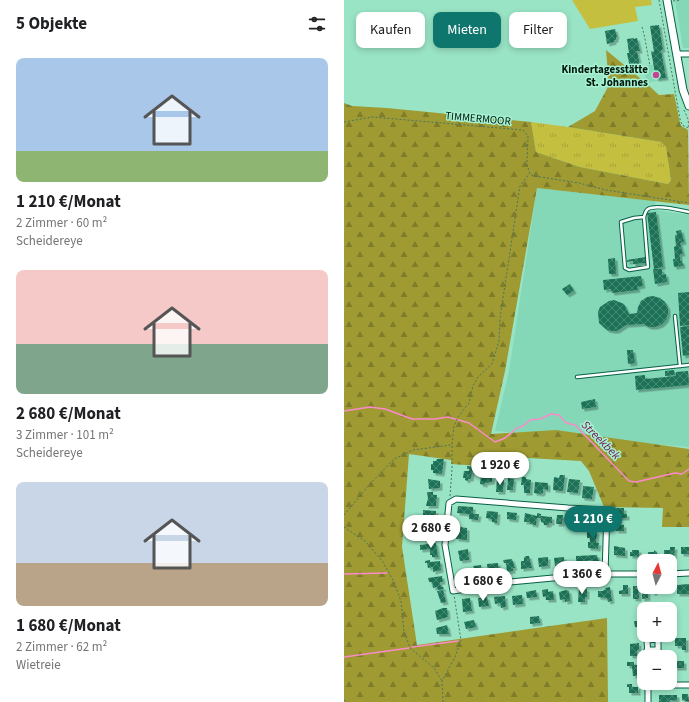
<!DOCTYPE html>
<html lang="de">
<meta charset="utf-8">
<style>
body{margin:0;font-family:"Source Sans 3",sans-serif;background:#f2f2f2;color:#202124;height:100vh;display:flex;flex-direction:column;font-size:15px;white-space:nowrap}
*{box-sizing:border-box;margin:0}
p{font-size:13px;color:#757577}
.icon{flex:none;width:22px;height:22px;fill:none;stroke:currentColor;stroke-width:2;stroke-linecap:round;stroke-linejoin:round}
.map{position:relative;flex:1;overflow:hidden}
.drawer{display:flex;flex-direction:column;background:#fff;width:344px}
.drawer>*{flex:none}
.top-card{position:absolute;left:12px;top:12px;width:273px;height:36px;display:flex;gap:8px}
.needle{width:26px;rotate:6deg}
.fabs{position:absolute;left:293px;top:554px;display:grid;gap:8px}
.fabs a{display:grid;place-items:center;width:40px;height:40px;border-radius:8px;background:#fff;box-shadow:0 2px 6px #0003;font-size:20px}
.price{position:absolute;translate:-50% -34px;padding:0 9px;border-radius:14px;background:#fff;color:#222;font-size:13px;line-height:26px;filter:drop-shadow(0 1px 2px #0008)}
.price::after{content:'';position:absolute;left:50%;top:24px;width:12px;height:9px;margin-left:-6px;background:inherit;clip-path:polygon(0 0,100% 0,50% 100%)}
.price.current{background:#0f766e;color:#fff}
ul{padding:0;list-style:none}
li{display:grid;align-content:center;gap:8px;height:212px;padding:0 16px}
li span{display:grid;place-items:center;height:124px;border-radius:8px;color:#555}
li>.icon{margin-inline-start:auto}
span .icon{width:72px;height:72px;fill:#fffc;stroke-width:1}
li b{font-size:17px}
h2{display:flex;justify-content:space-between;align-items:center;height:48px;padding:0 16px;font-size:17px}
.tag{padding:0 14px;border-radius:8px;background:#fff;box-shadow:0 2px 6px #0003;font-size:14px;line-height:36px}
.tag.current{background:#0f766e;color:#fff}
main{display:flex;flex:1;min-height:0}
.map>svg:first-child{display:block}
</style>
<main>
<section class="drawer">
<h2>5 Objekte<svg class="icon" aria-label="filters" viewBox="0 0 24 24"><path d="M4 7h16M4 17h16"/><circle cx="9" cy="7" r="2"/><circle cx="15" cy="17" r="2"/></svg></h2>
<ul>
<li><span style="background:linear-gradient(#a9c7e8 75%,#8fb573 0)"><svg class="icon" aria-label="home" viewBox="0 0 24 24"><path d="M3 11l9-7 9 7M6 9v11h12V9"/></svg></span><div><b>1 210 €/Monat</b><p>2 Zimmer · 60 m²</p><p>Scheidereye</p></div></li>
<li><span style="background:linear-gradient(#f6c9c9 60%,#7fa58c 0)"><svg class="icon" aria-label="home" viewBox="0 0 24 24"><path d="M3 11l9-7 9 7M6 9v11h12V9"/></svg></span><div><b>2 680 €/Monat</b><p>3 Zimmer · 101 m²</p><p>Scheidereye</p></div></li>
<li><span style="background:linear-gradient(#c9d6e8 65%,#b9a48a 0)"><svg class="icon" aria-label="home" viewBox="0 0 24 24"><path d="M3 11l9-7 9 7M6 9v11h12V9"/></svg></span><div><b>1 680 €/Monat</b><p>2 Zimmer · 62 m²</p><p>Wietreie</p></div></li>
</ul>
</section>
<div class="map">
<svg width="345" height="702" viewBox="0 0 345 702">
<defs>
<pattern id="grass-tufts" width="24" height="20" patternUnits="userSpaceOnUse"><rect width="24" height="20" fill="#c5bf3f"/><path d="M3 7l-1-3M5 7V3M7 7l1-3M15 17l-1-3M17 17v-4M19 17l1-3" fill="none" stroke="#a7a336"/></pattern>
<pattern id="forest-firs" width="22" height="20" patternUnits="userSpaceOnUse"><rect width="22" height="20" fill="#9f9a32"/><path d="M5 1l3.5 6h-7zM16 11l3.5 6h-7z" fill="#7f7d29"/></pattern>
<pattern id="building-cross-hatch" width="8" height="8" patternUnits="userSpaceOnUse"><rect width="8" height="8" fill="#1a7256"/><path d="M0 0l8 8M0 8l8-8" fill="none" stroke="#488873"/></pattern>
<filter id="shadow"><feDropShadow dx="2.5" dy="2.5" stdDeviation="0" flood-color="#0004"/></filter>
</defs>
<rect width="100%" height="100%" fill="#99e4c5"/>
<g fill="#84d8b7">
<path d="M331 0H345V48H339Z"/>
<path d="M320 63 324 79 302 83 300 66Z"/>
<path d="M193 188 311 201 312 210 345 215V447L151 431 165 371Z"/>
</g>
<path fill="url(#grass-tufts)" d="M187 122 224 127 317 142 322 147 327 180 324 184 236 167 192 152Z"/>
<path fill="url(#forest-firs)" d="M262 50 302 83 315 95 330 94 336 123 337 126 343 129 344 131 345 205 193 188 161 371 147 434 212 430 345 449V527H318L319 508 260 507 245 471 237 461 184 458 167 468 107 464V460L65 454 58 547 73 645 263 618 264 702H0V103L8 106 43 108 187 122 192 152 236 167 324 184 327 180 322 147 317 142 224 127 251 111 265 85Z"/>
<path fill="#c5bf3f" d="M228 0H307L308 5 291 7 294 21 246 29Z"/>
<g fill="none" stroke-linecap="round" stroke-linejoin="round">
<g stroke="#fb8aca" stroke-width="1.5">
<path d="M0 411 26 407 41 409 68 419H91L104 417 125 423 151 442 161 438 173 428 179 426 186 420 196 419 207 414 215 415 222 423 231 425 285 481 292 482 331 473 338 474 345 469"/>
<path d="M0 574 43 573"/>
<path d="M68 647 114 641"/>
<path d="M0 657 65 648"/>
</g>
</g>
<g fill="url(#building-cross-hatch)" filter="url(#shadow)">
<path d="M315 25 319 50H317L322 78 312 79 307 51 310 52 306 26Z"/>
<path d="M271 29 273 37H272V40H270V42L263 44 261 31Z"/>
<path d="M290 38V39L293 38 296 51H293L296 66 286 68 283 53H285L283 39Z"/>
<path d="M312 212 319 267 310 269 303 213Z"/>
<path d="M337 230 340 242 336 243 339 254H336V261H338L339 266 330 267 329 259H331L330 247 332 246 331 235H333L332 231Z"/>
<path d="M302 257V263L289 264V261L283 262V260Z"/>
<path d="M271 258 272 274H265L264 259Z"/>
<path d="M309 269H318V275L322 274 323 282 311 284Z"/>
<path d="M297 276 299 286 293 287 294 290 268 293 267 289 260 290 259 280Z"/>
<path d="M226 284 230 291 223 295 218 289Z"/>
<path d="M345 292V325L336 326 334 293Z"/>
<path d="M309 296 316 298 321 302 324 308V314L322 320 317 325 311 327H305L299 324 282 325 273 331H268L263 330 255 323 254 312 256 307 265 301 270 300 280 304 285 314 293 313 294 307 297 301 303 297Z"/>
<path d="M345 326V355L339 356 336 327Z"/>
<path d="M283 350H289L291 363 284 364Z"/>
<path d="M330 370 331 375 321 376V371Z"/>
<path d="M344 371 345 385 292 390 291 376 301 375V379L332 376V372Z"/>
<path d="M251 399 252 407 238 409 237 402Z"/>
<path d="M93 459H100L98 474 89 473V470H87V464H89V461H92Z"/>
<path d="M123 466 131 467V472H128L127 479H124V481L121 480V478H119L120 471H125V469H123Z"/>
<path d="M137 475 148 477V482L141 483V485L136 484Z"/>
<path d="M216 475H221L219 491 209 490 210 477 215 478Z"/>
<path d="M178 477H182V479L187 480 186 493H180V485H177Z"/>
<path d="M164 478 170 479 169 490H163Z"/>
<path d="M84 479 96 481V488L85 489Z"/>
<path d="M153 479 160 480 159 492H152Z"/>
<path d="M225 479 236 480 234 493 223 492Z"/>
<path d="M191 482 204 483V490L199 489V493L196 494 190 493Z"/>
<path d="M239 486 250 487 248 499 238 498Z"/>
<path d="M83 492H89V495H93L92 506H82L84 498Z"/>
<path d="M114 506 129 507V514H135L134 520 125 519V514L113 513Z"/>
<path d="M273 508H280V514H283V518H273Z"/>
<path d="M79 510 92 511 91 522H83V516H79Z"/>
<path d="M143 511 154 512 153 523 148 522V519L142 518Z"/>
<path d="M163 512 173 513 172 520 163 519Z"/>
<path d="M181 513 193 516V513L197 514V516L208 517V523H205V525H200V523L197 522V518H193L192 525 186 524V522H180Z"/>
<path d="M213 515H219L218 524H212Z"/>
<path d="M226 516 234 517 233 524H222L223 518H226Z"/>
<path d="M249 518H253L255 519V528H250V525H244V521H247V519H249Z"/>
<path d="M111 524 116 525V527L123 528V540L112 539 113 530 110 529Z"/>
<path d="M273 524 280 525V531H272Z"/>
<path d="M80 525 89 526 88 532 91 533 90 539 81 538Z"/>
<path d="M243 531 253 532 252 543H255L254 549 244 548V542H246V538H243Z"/>
<path d="M92 543 94 557H88V555H86V549L76 550V545Z"/>
<path d="M270 546 281 548V556L270 555Z"/>
<path d="M326 547H331L330 559 320 558V550H326Z"/>
<rect x="337" y="547" width="8" height="7"/>
<path d="M124 549 125 560 116 561 114 551Z"/>
<path d="M288 550H295V557L286 556V552H288Z"/>
<path d="M310 550 313 552V557H308V560H304V552H310Z"/>
<path d="M253 555 254 560H255L254 565H248L247 560 232 563V556Z"/>
<path d="M182 556H185L188 568 177 569V561H180V558Z"/>
<path d="M204 557V566L195 567 194 558Z"/>
<path d="M220 557V563H218L219 566H211L210 558Z"/>
<path d="M168 559 171 568H169V571L163 572 162 563H160L159 560Z"/>
<path d="M86 560V562L96 561 97 570 89 572V567L84 568 83 563H81V561Z"/>
<path d="M154 563 155 571 144 573 143 564Z"/>
<path d="M137 565 138 574H130L128 572 127 569 130 568 129 566Z"/>
<path d="M98 576 99 582H96L97 587H99L100 589 94 590 93 587 89 588 88 582H85L84 578Z"/>
<path d="M345 584V594H333V585Z"/>
<path d="M279 585H284V594H275V591L279 590Z"/>
<path d="M289 586H294L295 599H289Z"/>
<path d="M298 586 303 587 304 598 298 599Z"/>
<path d="M235 587H240V589H243V597H241V602H234Z"/>
<path d="M266 587 268 601 264 602 263 598 254 597V591H259L260 590 262 589 261 588Z"/>
<path d="M308 587H319V591H311V593H308Z"/>
<path d="M204 589V592L209 591 210 600H202V596L199 597 198 590Z"/>
<path d="M99 590 102 602 97 603 93 591Z"/>
<path d="M192 590 193 597 183 598 182 592Z"/>
<path d="M222 590 225 591 226 601 221 602V599L216 600 215 592Z"/>
<path d="M178 595 179 604 169 605 168 596Z"/>
<path d="M161 596 162 607 157 608 156 603 151 604 150 597Z"/>
<path d="M143 597 145 606 135 607 134 598Z"/>
<path d="M126 598 128 611 119 612 118 599Z"/>
<path d="M99 608H103L104 617 93 620 91 611Z"/>
<path d="M195 616 196 623 186 624V617Z"/>
<path d="M130 620 132 627 122 629 120 622Z"/>
<path d="M290 621H300V628L291 627Z"/>
<path d="M103 625 105 634H93L92 628Z"/>
<path d="M331 638H342V650H338V646H331Z"/>
<path d="M295 643V650H293V656H286V644Z"/>
<rect x="331" y="661" width="9" height="7"/>
<path d="M283 662H290V665H296L295 676H289L288 666H283Z"/>
<path d="M283 684H288V687H294V693H285V687H283Z"/>
<path d="M338 694H344L345 702 338 700Z"/>
<path d="M315 695H333V701L326 700V702H315Z"/>
</g>
<g fill="none" stroke-linecap="round" stroke-linejoin="round">
<defs>
<g id="lane">
<path d="M300 217 290 218 277 222 281 268 285 270 304 267 300 217C301 214 301 211 304 209 312 204 336 210 345 212"/>
<path d="M331 316 336 366"/>
<path d="M233 377 345 365"/>
</g>
<g id="street">
<path d="M333 54H345"/>
<path d="M261 574 263 510 224 508 112 499 105 503 101 545 109 591 166 582 252 574H300"/>
<path d="M326 574 345 573"/>
<path d="M303 650H314V639L303 640 304 657"/>
<path d="M304 683V702"/>
<path d="M304 685H345"/>
</g>
<path id="secondary" d="M323 0 339 90 345 106"/>
</defs>
<use href="#lane" stroke="#086047" stroke-width="4.5"/>
<use href="#street" stroke="#086047" stroke-width="7"/>
<use href="#secondary" stroke="#086047" stroke-width="9"/>
<g stroke="#477662" stroke-width="1" stroke-dasharray="2 2" stroke-linecap="butt">
<path d="M315 0 336 119 338 125 345 128"/>
<path d="M329 1 337 0"/>
<path d="M298 27 300 34 306 66"/>
<path d="M340 110 344 119 345 128"/>
<path d="M0 122 28 117 179 130 184 136 183 165 186 174 190 176 235 183 262 190 345 203"/>
<path d="M106 496 108 469V445L110 426 114 417 125 403 129 386 134 377 148 364 155 341 156 318 175 192 176 186 185 174"/>
<path d="M0 515 26 484 50 459 69 450 107 445"/>
<path d="M0 527 21 541 39 562 50 582 57 601 60 631 66 648 90 668 98 681"/>
<path d="M0 700 3 702"/>
<path d="M99 702 98 681 111 657 117 640 110 595"/>
</g>
<use href="#lane" stroke="#fff" stroke-width="2.5"/>
<use href="#street" stroke="#fff" stroke-width="5"/>
<use href="#secondary" stroke="#fff" stroke-width="7"/>
</g>
<circle fill="#c34491" stroke="#a6f2d2" stroke-width="1.5" cx="312" cy="75" r="4"/>
<g text-anchor="middle" stroke-width="3" stroke-linejoin="round" paint-order="stroke">
<g font-size="11" font-weight="bold" fill="#00180e" stroke="#a6f2d2" text-anchor="end">
<text x="304" y="73">Kindertagesstätte<tspan x="304" dy="13">St. Johannes</tspan></text>
</g>
<g font-size="11" fill="#00180e" stroke="#a6f2d2">
<text transform="translate(134 118) rotate(5)" y="4">TIMMERMOOR</text>
</g>
<g font-size="12" font-style="italic" fill="#730d50" stroke="#a6f2d2">
<text transform="translate(257 440) rotate(45)" y="4">Streekbek</text>
</g>
</g>
</svg>
<div class="fabs">
<a><svg class="needle" viewBox="-14 -14 28 28"><path d="M0-13l5 13h-10z" fill="#e53935"/><path d="M0 13l5-13h-10z" fill="#757577"/></svg></a>
<a>+</a>
<a>−</a>
</div>
<b class="price" style="left:156px;top:486px">1 920 €</b>
<b class="price current" style="left:249px;top:540px">1 210 €</b>
<b class="price" style="left:87px;top:549px">2 680 €</b>
<b class="price" style="left:238px;top:595px">1 360 €</b>
<b class="price" style="left:139px;top:602px">1 680 €</b>
<div class="top-card">
<a class="tag">Kaufen</a>
<a class="tag current">Mieten</a>
<a class="tag">Filter</a>
</div>
</div>
</main>
